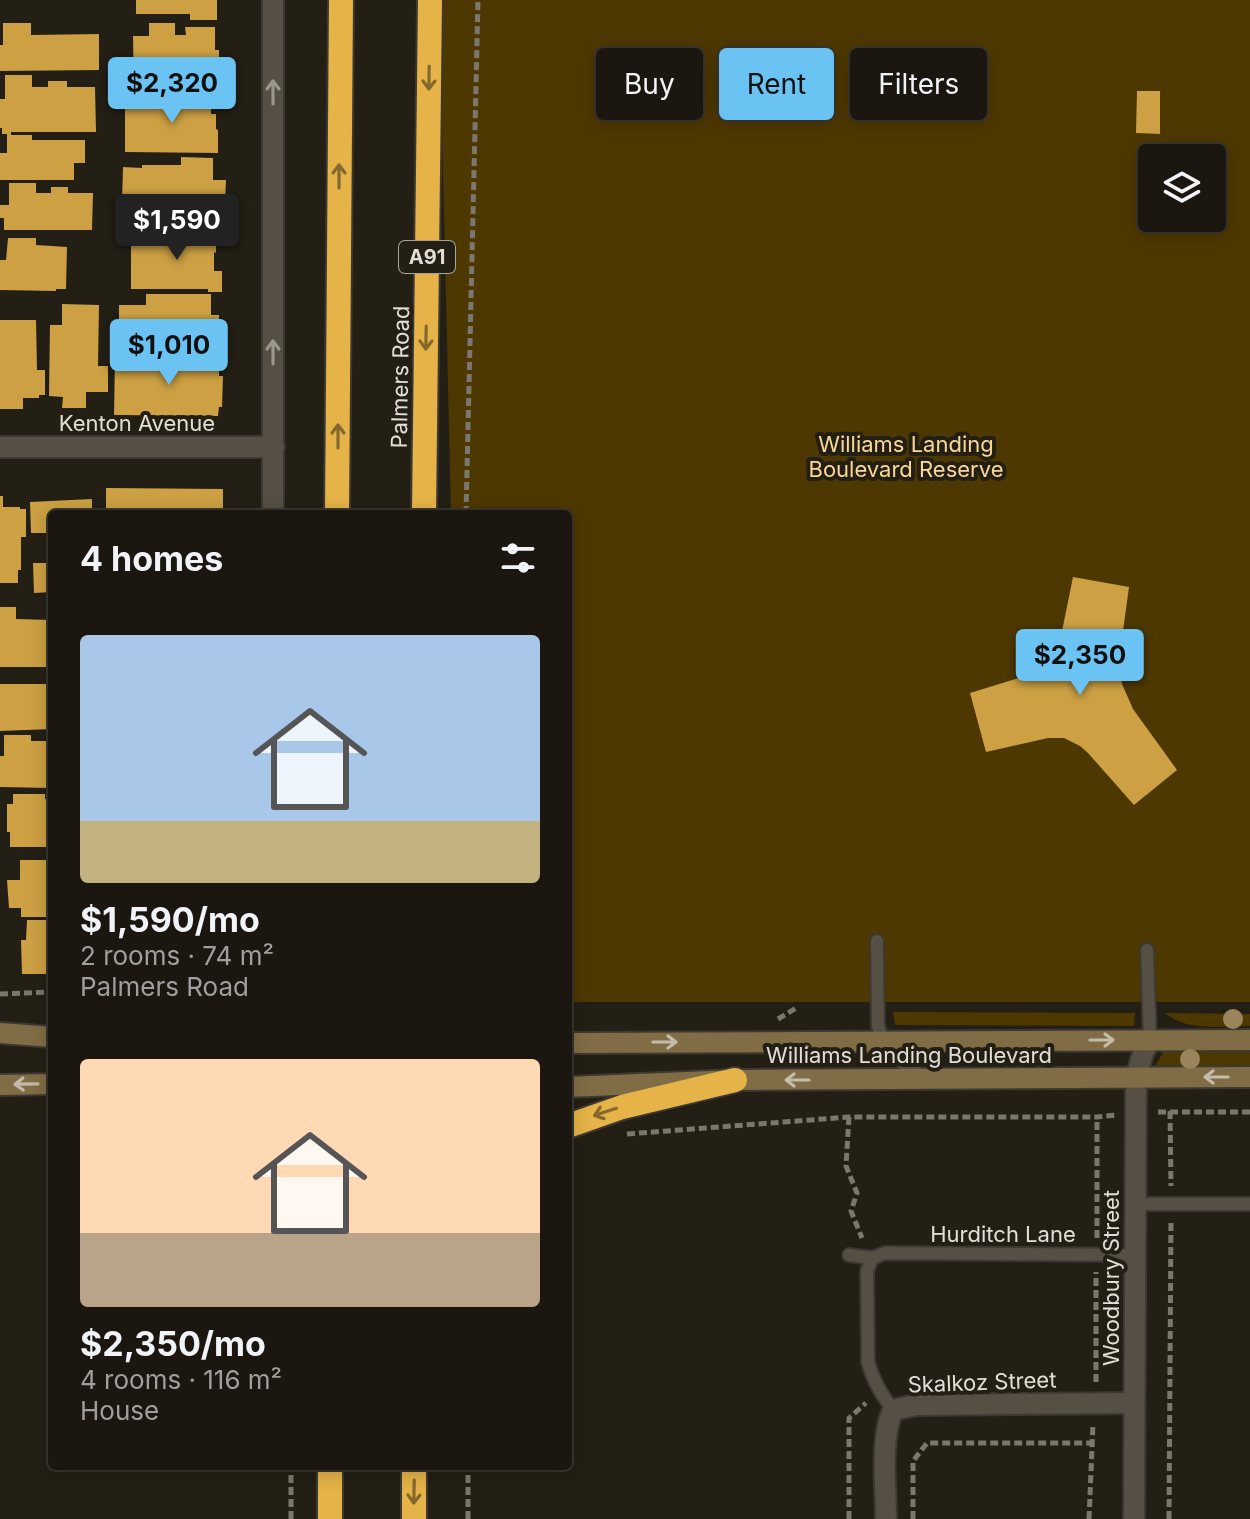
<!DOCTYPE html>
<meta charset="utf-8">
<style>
body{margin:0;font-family:Inter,sans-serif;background:#242019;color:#f1f3f6;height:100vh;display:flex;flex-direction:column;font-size:30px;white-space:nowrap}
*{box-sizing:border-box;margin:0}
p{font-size:26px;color:#a09f9f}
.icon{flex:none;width:44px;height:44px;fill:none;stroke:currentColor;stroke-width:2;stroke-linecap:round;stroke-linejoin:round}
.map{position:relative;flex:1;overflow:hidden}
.sheet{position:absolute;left:48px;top:510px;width:524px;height:960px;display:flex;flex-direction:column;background:#1b1710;border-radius:8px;box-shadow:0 4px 20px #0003,0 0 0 2px #393630}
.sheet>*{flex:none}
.top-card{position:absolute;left:596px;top:48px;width:534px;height:72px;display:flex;gap:16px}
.buttons{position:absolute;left:1138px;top:144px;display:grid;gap:16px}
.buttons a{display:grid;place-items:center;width:88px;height:88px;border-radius:8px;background:#1b1710;box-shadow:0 4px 20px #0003,0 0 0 2px #393630;font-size:40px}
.price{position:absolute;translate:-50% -68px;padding:0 18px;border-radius:8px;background:#6ac3f2;color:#111;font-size:26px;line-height:52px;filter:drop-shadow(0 2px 4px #0008)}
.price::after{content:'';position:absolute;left:50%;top:48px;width:24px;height:18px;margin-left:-12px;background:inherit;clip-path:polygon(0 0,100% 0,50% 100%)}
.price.active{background:#222;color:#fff}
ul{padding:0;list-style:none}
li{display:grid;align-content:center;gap:16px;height:424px;padding:0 32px}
li span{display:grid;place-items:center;height:248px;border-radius:8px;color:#555}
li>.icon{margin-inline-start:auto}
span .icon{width:144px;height:144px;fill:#fffc;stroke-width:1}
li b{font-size:34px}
h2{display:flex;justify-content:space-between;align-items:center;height:96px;padding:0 32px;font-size:34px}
.tag{padding:0 28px;border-radius:8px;background:#1b1710;box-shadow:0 4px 20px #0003,0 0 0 2px #393630;font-size:28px;line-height:72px}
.tag.active{background:#6ac3f2;color:#111}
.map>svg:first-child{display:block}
</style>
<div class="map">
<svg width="1250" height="1519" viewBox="0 0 1250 1519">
<rect width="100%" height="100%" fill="#241f15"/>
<g fill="#4e3802" fill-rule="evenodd">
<path d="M439 0H1250V1002H568V514H451ZM1152 158H1212V218H1152Z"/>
<path d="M893 1012 1135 1013 1134 1026 895 1025Z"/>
<path d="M1165 1013 1250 1014V1026C1223 1026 1187 1032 1165 1013Z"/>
<path d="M1165 1049H1250V1070L1154 1068Z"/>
</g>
<g fill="#cca043">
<path d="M136 0H217V20H190V14H136Z"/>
<path d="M3 23H31V35L99 34V70L0 71V45H3Z"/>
<path d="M149 23H175V35H186L185 27H215V50H219V62L217 63V76H213V88L134 89 133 36H149Z"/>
<path d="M5 75H32V87H48V81H67V87H95L96 132H11V135H32V140H85V163H74V180H0V153H7V134H2V128H0V99H5Z"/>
<path d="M183 91H211V114H216V129L218 130V153L125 152V99L183 97Z"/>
<path d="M1137 91H1160V134L1136 133Z"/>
<path d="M181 157 213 158V180H226L225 203H215V218L139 217 140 203H122L123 167 142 168V165H181Z"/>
<path d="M9 183H36V193H51V187H68V193H93L92 230H4V218H0V205H9Z"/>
<path d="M186 227H216V253L214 252V271H222V292H208V289H131V245H153L154 233 168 234V231H186Z"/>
<path d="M8 238H36V245L67 247 66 289H56V291L0 290V260H6Z"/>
<path d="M146 294H211V315H219L218 345H216V354L145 352V349H134V346H119V305H146Z"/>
<path d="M62 304 99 305 98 366H108V392H86V408H62L63 397 49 396 50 325H62Z"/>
<path d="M0 320H36L37 370H45V395H39V398H23V409H0Z"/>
<path d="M180 356 219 357V376H223L222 407H219L218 416 114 415 115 360H180Z"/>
<path d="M106 488 223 489V514H106Z"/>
<path d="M0 496H3V507H20V509H26V537H21V570H18V583H0Z"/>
<path d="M92 499V508H97L98 514H52V533H31L30 502Z"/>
<path d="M33 563H52V592L34 593Z"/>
<path d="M1073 577 1129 587 1119 660 1122 684 1133 709 1177 770 1134 805 1088 753 1080 746 1064 738H1048L986 752 970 693 1032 674 1051 661 1060 641Z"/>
<path d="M0 607H16V619L52 620V667H0Z"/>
<path d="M0 684H52V729L0 731Z"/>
<path d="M4 735H31V741H52V788L0 787V756H4Z"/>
<path d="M13 794H45V799H52V847H10V832H7V804H13Z"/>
<path d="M20 860H46V868H52V917H21V908H9L7 880H20Z"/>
<path d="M27 920H52V974H22L21 940H26Z"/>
</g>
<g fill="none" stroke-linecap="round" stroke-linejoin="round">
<defs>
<g id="lane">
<path d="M877 941 878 1026C884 1050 901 1063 921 1076"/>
<path d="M1147 950 1150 1040"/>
<path d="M1135 1204H1250"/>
<path d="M849 1255 872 1258"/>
<path d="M893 1410C882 1395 873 1381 868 1362L867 1271 872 1258 885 1253 1135 1255"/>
</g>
<g id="street">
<path d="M273 0V514"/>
<path d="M0 447H274"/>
<path d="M886 1519C886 1488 880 1437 893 1410L916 1405 1134 1403"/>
<path d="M1134 1519 1136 1078 1143 1053 1150 1040"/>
</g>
<g id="secondary">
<path d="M0 1033 52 1037"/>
<path d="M568 1043 1250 1040"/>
<path d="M0 1085 52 1084"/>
<path d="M568 1087 735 1080 1250 1077"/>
</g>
<g id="highway">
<path d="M337 514 341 0"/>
<path d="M424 514 430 0"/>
<path d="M568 1126 622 1107 735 1080"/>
<path d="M330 1466V1519"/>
<path d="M414 1519V1466"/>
</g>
</defs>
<use href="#lane" stroke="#3c3832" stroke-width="16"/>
<use href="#street" stroke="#3c3832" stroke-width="24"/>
<use href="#secondary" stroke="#3c3832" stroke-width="24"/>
<use href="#highway" stroke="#3c3832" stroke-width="28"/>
<g stroke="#7b776e" stroke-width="5" stroke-dasharray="8 4" stroke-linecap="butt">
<path d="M466 514 478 0"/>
<path d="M0 994 52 992"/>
<path d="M778 1019 798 1007"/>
<path d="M1170 1111 1171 1186"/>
<path d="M1158 1112H1250"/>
<path d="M849 1117 846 1166 857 1193 851 1211 862 1238"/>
<path d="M627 1134 849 1117H1097L1116 1115"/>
<path d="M1097 1238V1117"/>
<path d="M1096 1382V1272"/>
<path d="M291 1519V1466"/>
<path d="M468 1519V1466"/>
<path d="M849 1519V1418L866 1403"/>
<path d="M913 1519V1461L927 1443H1091"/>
<path d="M1089 1519 1093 1424"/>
<path d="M1169 1519 1171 1220"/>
</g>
<use href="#lane" stroke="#554f44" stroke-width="12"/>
<use href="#street" stroke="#554f44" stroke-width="20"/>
<use href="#secondary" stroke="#806d45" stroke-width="20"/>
<use href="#highway" stroke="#e5b347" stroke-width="24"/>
</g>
<g fill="#99845c">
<circle cx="1233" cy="1019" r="10"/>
<circle cx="1190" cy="1059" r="10"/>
</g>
<defs><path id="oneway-shaft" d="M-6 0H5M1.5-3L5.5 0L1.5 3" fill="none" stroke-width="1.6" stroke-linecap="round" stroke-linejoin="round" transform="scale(2)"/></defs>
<g stroke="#84692e">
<use href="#oneway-shaft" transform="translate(429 78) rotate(91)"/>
<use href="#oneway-shaft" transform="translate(339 176) rotate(-90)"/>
<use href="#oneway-shaft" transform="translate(426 338) rotate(91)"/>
<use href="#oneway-shaft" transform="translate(338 436) rotate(-90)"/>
<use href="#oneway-shaft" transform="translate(605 1112) rotate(162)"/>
<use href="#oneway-shaft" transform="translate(414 1492) rotate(91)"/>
</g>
<g stroke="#9b968e">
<use href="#oneway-shaft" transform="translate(273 92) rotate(-90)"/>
<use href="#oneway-shaft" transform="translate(273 352) rotate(-90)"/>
</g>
<g stroke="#c4bcab">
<use href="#oneway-shaft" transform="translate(1102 1040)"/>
<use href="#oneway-shaft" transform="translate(665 1042)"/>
<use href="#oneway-shaft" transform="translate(1216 1077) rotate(-180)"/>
<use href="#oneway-shaft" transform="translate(797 1080) rotate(180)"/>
<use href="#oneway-shaft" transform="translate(26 1084) rotate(179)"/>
</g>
<g text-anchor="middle" stroke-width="8" stroke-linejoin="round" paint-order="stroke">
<rect fill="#241f15" stroke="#a8a59d" stroke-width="2" x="399" y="241" width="56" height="32" rx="6"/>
<g font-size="20" font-weight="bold" fill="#e1ded7">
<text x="427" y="264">A91</text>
</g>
<g font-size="22" fill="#e1ded7" stroke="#241f15">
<text transform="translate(400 377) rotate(-89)" y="8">Palmers Road</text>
<text x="137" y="431">Kenton Avenue</text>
<text x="909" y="1063">Williams Landing Boulevard</text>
<text x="1003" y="1242">Hurditch Lane</text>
<text transform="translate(1111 1278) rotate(-90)" y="8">Woodbury Street</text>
<text transform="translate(982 1382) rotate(-2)" y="8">Skalkoz Street</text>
</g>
<g font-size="22" fill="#f9d796" stroke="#241f15">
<text x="906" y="452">Williams Landing<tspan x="906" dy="25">Boulevard Reserve</tspan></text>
</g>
</g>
</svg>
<div class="buttons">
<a><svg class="icon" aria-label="layers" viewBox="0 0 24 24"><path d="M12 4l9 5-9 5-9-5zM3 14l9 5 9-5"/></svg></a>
</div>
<b class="price" style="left:172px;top:125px">$2,320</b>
<b class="price active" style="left:177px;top:262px">$1,590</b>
<b class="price" style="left:169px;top:387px">$1,010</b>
<b class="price" style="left:1080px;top:697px">$2,350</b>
<div class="top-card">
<a class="tag">Buy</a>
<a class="tag active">Rent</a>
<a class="tag">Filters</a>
</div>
<section class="sheet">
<h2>4 homes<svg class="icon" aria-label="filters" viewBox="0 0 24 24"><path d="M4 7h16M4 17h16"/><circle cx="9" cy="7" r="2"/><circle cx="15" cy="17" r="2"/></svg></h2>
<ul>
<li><span style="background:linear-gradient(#a9c7e8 75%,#c2b280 0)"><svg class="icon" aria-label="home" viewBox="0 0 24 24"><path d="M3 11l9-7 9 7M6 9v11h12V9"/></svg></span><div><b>$1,590/mo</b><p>2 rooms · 74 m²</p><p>Palmers Road</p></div></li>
<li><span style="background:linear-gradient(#ffd9b3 70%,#b9a48a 0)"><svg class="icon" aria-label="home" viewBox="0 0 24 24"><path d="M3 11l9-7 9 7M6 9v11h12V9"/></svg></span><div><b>$2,350/mo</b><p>4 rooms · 116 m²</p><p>House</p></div></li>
</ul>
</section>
</div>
